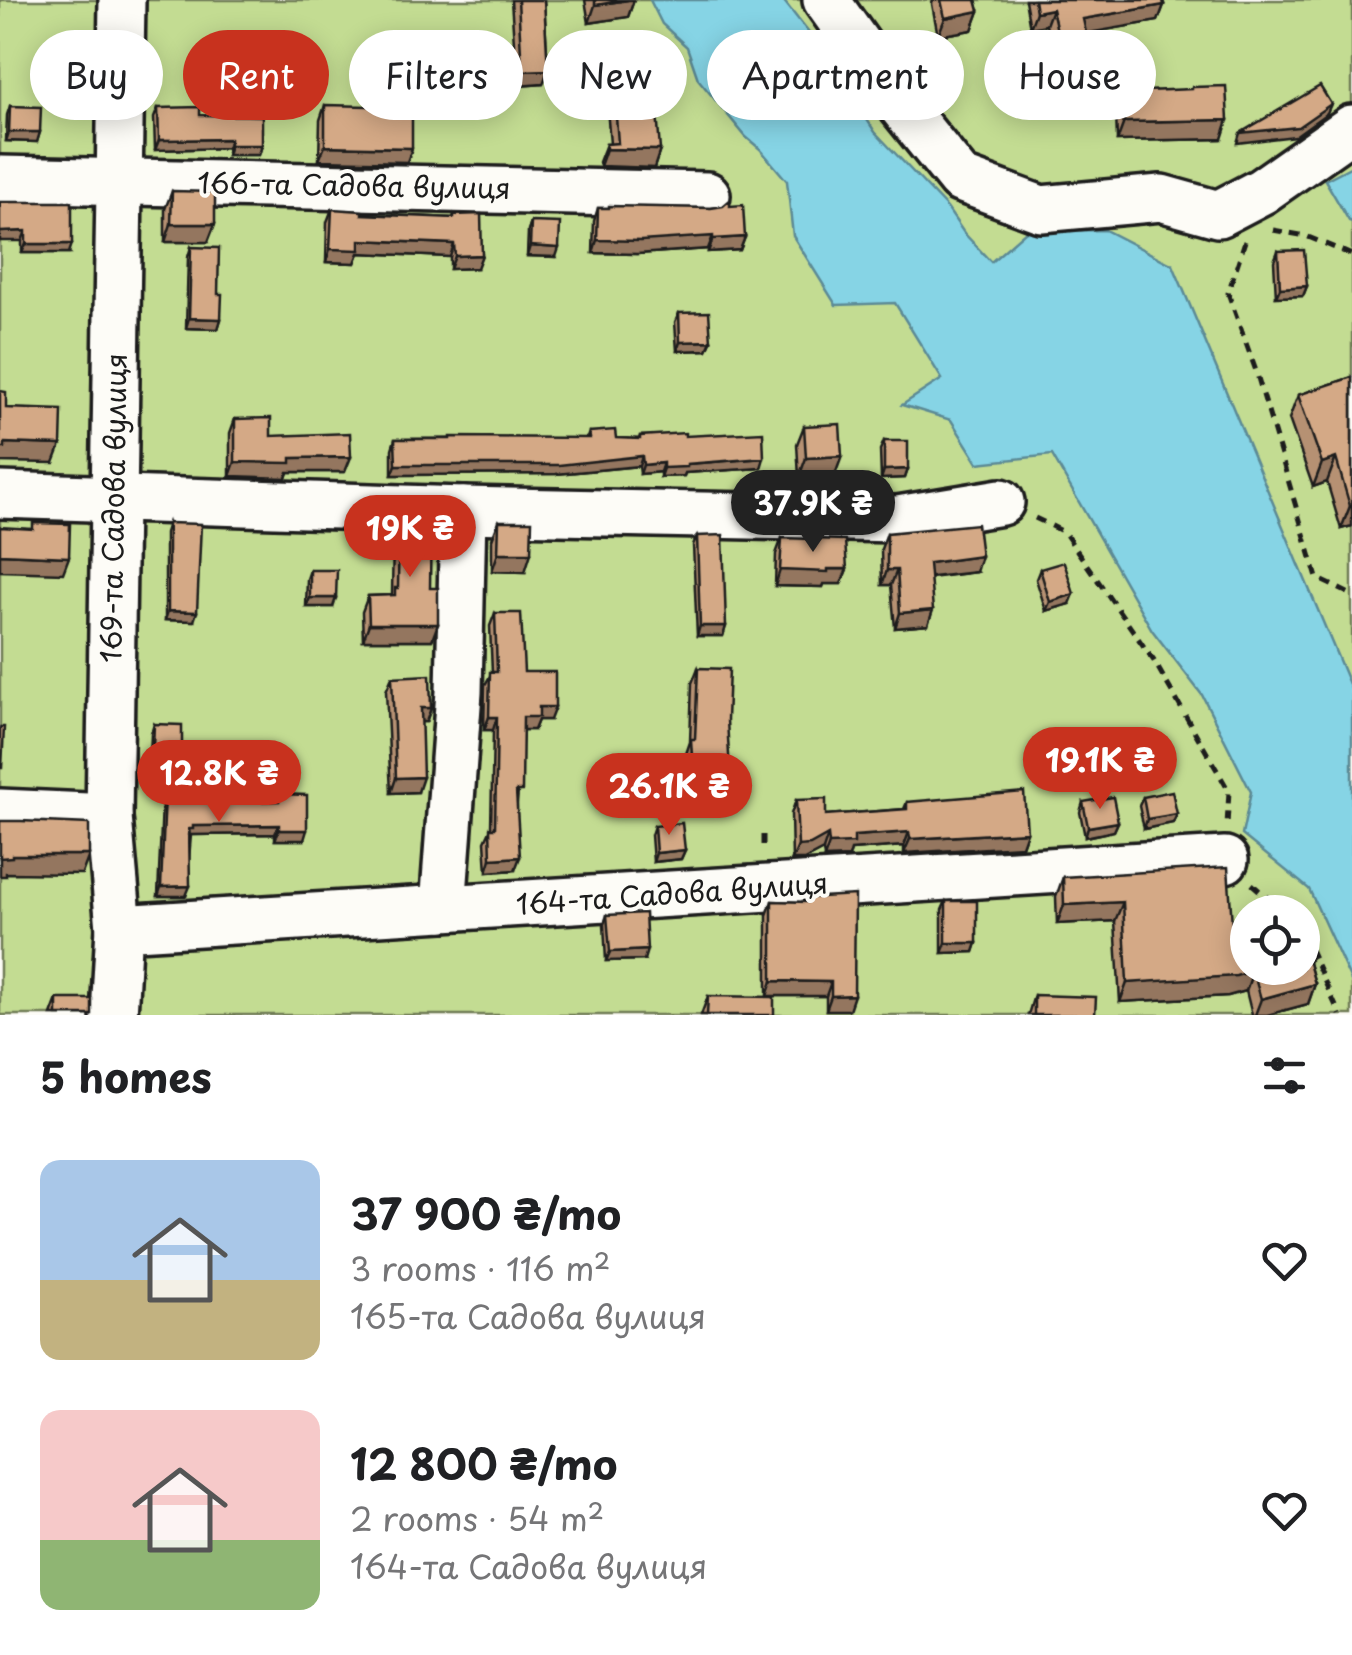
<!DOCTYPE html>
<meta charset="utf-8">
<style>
body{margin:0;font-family:"Playpen Sans",sans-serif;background:#f6f6f6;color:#202124;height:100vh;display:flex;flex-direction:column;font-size:38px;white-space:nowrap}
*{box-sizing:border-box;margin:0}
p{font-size:32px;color:#757577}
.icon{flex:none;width:55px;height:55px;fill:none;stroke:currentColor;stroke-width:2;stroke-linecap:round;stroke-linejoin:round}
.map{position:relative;height:1015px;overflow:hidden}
.panel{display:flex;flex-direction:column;background:#fff;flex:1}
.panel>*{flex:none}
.banner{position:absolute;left:30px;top:30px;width:1292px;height:90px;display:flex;gap:20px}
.buttons{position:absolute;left:1230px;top:895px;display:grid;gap:20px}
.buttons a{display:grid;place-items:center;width:90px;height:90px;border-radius:50%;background:#fff;box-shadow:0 5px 25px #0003;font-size:50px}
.price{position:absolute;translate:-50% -85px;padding:0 22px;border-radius:35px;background:#c8321e;color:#fff;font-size:32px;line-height:65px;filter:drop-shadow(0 2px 5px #0008)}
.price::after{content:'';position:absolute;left:50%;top:60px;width:30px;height:22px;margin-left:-15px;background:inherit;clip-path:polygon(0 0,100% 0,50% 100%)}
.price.current{background:#222;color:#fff}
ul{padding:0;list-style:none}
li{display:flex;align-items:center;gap:30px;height:250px;padding:0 40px}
li span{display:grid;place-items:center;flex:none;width:280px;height:200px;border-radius:20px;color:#555}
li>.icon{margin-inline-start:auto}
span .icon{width:120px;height:120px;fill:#fffc;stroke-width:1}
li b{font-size:42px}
h2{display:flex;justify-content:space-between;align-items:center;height:120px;padding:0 40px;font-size:42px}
.pill{padding:0 35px;border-radius:45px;background:#fff;box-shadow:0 5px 25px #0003;font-size:35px;line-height:90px}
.pill.current{background:#c8321e;color:#fff}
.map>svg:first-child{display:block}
</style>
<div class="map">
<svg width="1352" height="1015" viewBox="0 0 1352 1015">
<rect width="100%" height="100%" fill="#fdfcf7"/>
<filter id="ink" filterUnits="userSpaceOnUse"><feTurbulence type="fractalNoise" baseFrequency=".01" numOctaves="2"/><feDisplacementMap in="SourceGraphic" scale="20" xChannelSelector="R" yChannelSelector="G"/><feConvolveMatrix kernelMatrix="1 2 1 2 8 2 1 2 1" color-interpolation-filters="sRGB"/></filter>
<g filter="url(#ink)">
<path fill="#c3dc92" stroke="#707c57" stroke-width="2.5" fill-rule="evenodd" d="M0 0H1352V1015H0ZM1248 912H1302V968H1248Z"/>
<g fill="#86d4e5" stroke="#5c8a95" stroke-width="2.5">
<path d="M650 0H783L823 51 875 132 947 208 964 233 991 262 1026 231 1105 230 1173 265 1352 691V983L1309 889 1242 835 1251 792 1202 695 1152 630 1052 455 978 463 951 420 902 405 942 379 895 303 836 305 793 236 787 181 760 149 746 137 698 79 687 47 662 24Z"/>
<path d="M1352 166V222L1349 221 1325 180Z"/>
</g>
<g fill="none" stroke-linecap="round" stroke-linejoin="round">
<defs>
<g id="minor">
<path d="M826 0 902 107 960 179 1041 209 1161 198 1218 214 1262 191 1352 128"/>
<path d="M0 179 707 195"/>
<path d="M0 495 463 510 898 519 1001 502"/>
<path d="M0 812 109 817"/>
<path d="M443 908 459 692 463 510"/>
<path d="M119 928 1225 860"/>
<path d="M114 1015 119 928 109 817 122 0"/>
</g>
</defs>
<use href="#minor" stroke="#1c1c1c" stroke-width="52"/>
<g stroke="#1c1c1c" stroke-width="5" stroke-dasharray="10 8" stroke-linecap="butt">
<path d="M1273 230 1306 236 1352 255"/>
<path d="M1245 241 1228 293 1256 371 1317 578 1352 595"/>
<path d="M1035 518 1064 532 1154 661 1229 791 1227 825"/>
<path d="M763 835V850"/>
<path d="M1252 884 1284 912"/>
<path d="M1302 932 1340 1015"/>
</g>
<use href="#minor" stroke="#fdfcf7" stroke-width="45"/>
</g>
<g fill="#b69173" stroke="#1c1c1c" stroke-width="2.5">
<path d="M511 0H544L548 70 543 84 517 86Z"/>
<path d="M585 0H634L628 17 589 23Z"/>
<path d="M933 0H976L979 11 972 30 938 36 932 4Z"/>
<path d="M1025 0H1163L1164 5 1158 21 1086 33 1092 60 1086 75 1059 81 1046 25 1030 28Z"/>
<path d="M614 90 660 150 654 168 600 166 599 162 606 144H610L607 108Z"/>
<path d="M1122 92 1222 139 1117 141 1116 111Z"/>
<path d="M325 105 412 148 407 162 319 160 320 120Z"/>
<path d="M10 106 40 132 37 142 6 141 7 115Z"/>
<path d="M158 108 200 115 262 145 259 155H227V148L155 150 154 118Z"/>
<path d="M172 191 208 242H165V209Z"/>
<path d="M0 202 69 253H22V241Z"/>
<path d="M730 206 745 237 740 250 708 252V249L637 254 593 253 594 221 598 208H711Z"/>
<path d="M332 209 362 214 453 218 454 215 477 268 450 269V257L359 253 355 263 326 262 327 222Z"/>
<path d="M531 222 556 257 527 256 528 231Z"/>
<path d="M191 247 218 294 221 319 218 329 186 328 188 257Z"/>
<path d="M1278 251 1307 286 1303 296 1276 297 1274 261Z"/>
<path d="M679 313 711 341 707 350 677 351 675 322Z"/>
<path d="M1352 377V526L1341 529 1327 482 1313 487 1289 419 1298 395Z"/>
<path d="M235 419 271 436 345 472H288L286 478 230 476V433Z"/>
<path d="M804 426 835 475 799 477 797 444Z"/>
<path d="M589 432 616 438 639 439 640 436H685L761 468 685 473 684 476 660 477V472L640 474 639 466 556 474 392 475V449L395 439 587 438Z"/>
<path d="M884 441 908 469 905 478 881 479 880 450Z"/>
<path d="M399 517 430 588 438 624 432 640H363L362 612 368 596 392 595 393 534Z"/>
<path d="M499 521 525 572 492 571V539Z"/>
<path d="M168 523 194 621 165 620V533Z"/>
<path d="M887 533 976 572 930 578 928 625 895 628 891 585H882L881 549Z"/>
<path d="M697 536 726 626 723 636H697L693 545Z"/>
<path d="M782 538 847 569 841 584H824L823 587 775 586 776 554Z"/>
<path d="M1040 569 1070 604 1046 611 1036 579Z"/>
<path d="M310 570 333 607H306L307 579Z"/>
<path d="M495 613 524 672 550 720H538L534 730H523L517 804 515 870 487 872 485 841 491 828 493 730H484L485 685 492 672 490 626Z"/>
<path d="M698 668 724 787 688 789 686 754 690 742 692 683Z"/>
<path d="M392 677 431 708 426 722H421L418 792 391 793 386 691Z"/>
<path d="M154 724 178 758 150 757 151 734Z"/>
<path d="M165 794 194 802 276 801 279 794 304 840H275V834L191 835 186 896H158L162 803Z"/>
<path d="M1143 797 1177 814 1173 823 1144 829 1139 806Z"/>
<path d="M796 800 826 815 904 809 907 802 1027 832 1022 846 904 853V846L851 850 849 857 824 858 823 850 804 860H792L791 814Z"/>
<path d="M1083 802 1118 822 1114 831 1085 837 1080 812Z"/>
<path d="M654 826 685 850 681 859 653 862 651 835Z"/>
<path d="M1063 877 1234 953 1312 954 1309 963 1315 984 1308 1004 1267 1015H1252L1246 991 1228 996 1120 1002 1115 921 1057 924 1056 897Z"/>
<path d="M804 898 849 1010H826V996H767V915L772 901 802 902Z"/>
<path d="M946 901 977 943 974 952 942 953V910Z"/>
<path d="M607 915 644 960 606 961 604 924Z"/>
<path d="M1034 995 1095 1015H1028Z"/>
<path d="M708 996 774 1015H701Z"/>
<path d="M57 999 92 1015H51Z"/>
</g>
<g fill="#94765e" stroke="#1c1c1c" stroke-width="2.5">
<path d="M628 0H634L628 17 589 23 595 5Z"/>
<path d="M1164 5 1158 21 1077 35 1083 19Z"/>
<path d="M1052 9 1046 25 1030 28 1036 12Z"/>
<path d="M979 11 972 30 938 36 945 18Z"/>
<path d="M1092 60 1086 75 1059 81 1065 66Z"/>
<path d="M548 70 543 84 517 86 522 71Z"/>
<path d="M1331 104 1327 113 1295 136 1237 143 1240 133Z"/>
<path d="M1228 120 1222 139 1117 141 1124 122Z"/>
<path d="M9 132H40L37 142 6 141Z"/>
<path d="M230 139 227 148 155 150 159 140Z"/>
<path d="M230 145H262L259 155H227Z"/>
<path d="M325 146 412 148 407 162 319 160Z"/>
<path d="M606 149 660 150 654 168 600 166Z"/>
<path d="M171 224H215L208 242H165Z"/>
<path d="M26 231 22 241H0V232Z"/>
<path d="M713 236 708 249 637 254 593 253 597 240Z"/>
<path d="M745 237 740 250 708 252 713 239Z"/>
<path d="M360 240 454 244 450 257 359 253 355 263 326 262 330 249Z"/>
<path d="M26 244H72L69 253H22Z"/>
<path d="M530 246 559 248 556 257 527 256Z"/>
<path d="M482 255 477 268 450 269 455 256Z"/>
<path d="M1307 286 1303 296 1276 297 1280 288Z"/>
<path d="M189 318 221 319 218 329 186 328Z"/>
<path d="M711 341 707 350 677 351 680 342Z"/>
<path d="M5 443 61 445 54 463 0 462V448Z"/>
<path d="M642 456 639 466 556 474 392 475 396 465Z"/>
<path d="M842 456 835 475 799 477 806 458Z"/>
<path d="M351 457 345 472H288L286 478 230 476 235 462 291 458Z"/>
<path d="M764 458 761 468 685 473 684 476 660 477 663 468 687 464Z"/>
<path d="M1336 458 1327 482 1313 487 1322 463Z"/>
<path d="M663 463 660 472 640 474 643 465Z"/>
<path d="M908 469 905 478 881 479 884 470Z"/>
<path d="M1352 505V526L1341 529 1350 506Z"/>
<path d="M498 553H531L525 572 492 571Z"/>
<path d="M0 554 69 557 63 573 0 571Z"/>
<path d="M981 556 976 572 924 578 929 563Z"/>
<path d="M847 569 841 584H824L823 587 775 586 780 570Z"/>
<path d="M887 570H897L891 585H882Z"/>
<path d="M1074 594 1070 604 1046 611 1050 602Z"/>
<path d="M310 598H336L333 607H306Z"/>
<path d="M933 610 928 625 895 628 900 613Z"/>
<path d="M168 611 197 612 194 621 165 620Z"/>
<path d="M369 624H438L432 640H363Z"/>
<path d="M700 626H726L723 636H697Z"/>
<path d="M539 707H555L550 720H538L534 730H518L523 717Z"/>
<path d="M421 708H431L426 722H416Z"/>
<path d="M489 717H497L493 730H484Z"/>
<path d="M153 748 182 749 178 758 150 757Z"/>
<path d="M730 773 724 787 688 789 693 774Z"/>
<path d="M423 777 418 792 391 793 396 778Z"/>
<path d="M1177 814 1173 823 1144 829 1147 819Z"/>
<path d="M1118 822 1114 831 1085 837 1088 827Z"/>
<path d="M279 825 275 834 191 835 190 838 189 829 193 826Z"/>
<path d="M279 830H307L304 840H275Z"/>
<path d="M909 832 904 846 851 850 849 857 824 858 829 844 854 836Z"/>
<path d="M1027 832 1022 846 904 853 910 839Z"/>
<path d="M828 835 823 850 804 860H792L798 846Z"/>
<path d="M685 850 681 859 653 862 656 853Z"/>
<path d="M12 855H89L82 874 6 873V876H0V858Z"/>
<path d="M520 857 515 870 487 872 491 859Z"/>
<path d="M190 886 186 896H158L161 887Z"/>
<path d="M1123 902 1115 921 1057 924 1064 905Z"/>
<path d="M946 943H977L974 952 942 953Z"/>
<path d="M647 950 644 960 606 961 610 952Z"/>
<path d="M1253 971 1246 991 1228 996 1120 1002 1127 983Z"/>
<path d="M772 981 831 982 826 996H767Z"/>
<path d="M1315 984 1308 1004 1267 1015H1255L1261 999Z"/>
<path d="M854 995 849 1010H826L831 996Z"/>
</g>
<g fill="#d4a986" stroke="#1c1c1c" stroke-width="2.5">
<path d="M518 0H544L548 70 522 71Z"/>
<path d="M595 0H628L595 5Z"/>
<path d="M941 0H976L979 11 945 18Z"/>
<path d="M1034 0H1163L1164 5 1083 19 1092 60 1065 66 1052 9 1036 12Z"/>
<path d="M1226 86 1228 120 1124 122 1122 92 1192 89V87Z"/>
<path d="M1320 86 1331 104 1298 127 1240 133Z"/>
<path d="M655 87 660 150 606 149V144L618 143 614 90Z"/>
<path d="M325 105 412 107V148L325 146Z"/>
<path d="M10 106 41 107 40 132H9Z"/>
<path d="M200 107V115L262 116V145H230V139L159 140 158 108Z"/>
<path d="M172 191 215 192V224H171Z"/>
<path d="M730 200V206L743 205 745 237 713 239V236L641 241 597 240 598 208H609V206L711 208 723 206Z"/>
<path d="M0 202H72V244H26V231L0 232Z"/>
<path d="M332 209 362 211V214L454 218V215L481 214 482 255 455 256 454 244 360 240V250L330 249Z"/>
<path d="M531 222 560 223 559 248 530 246Z"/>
<path d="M191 247 219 248 218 294H222L221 319 189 318Z"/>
<path d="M1304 250 1307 286 1280 288 1278 251Z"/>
<path d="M709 312 711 341 680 342 679 313Z"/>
<path d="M1352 377V505L1350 506 1336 458 1322 463 1298 395Z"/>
<path d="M0 391 6 392V408L62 410 61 445 5 443V448H0Z"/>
<path d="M271 418V436L350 433 351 457 291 458V463L235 462V419Z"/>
<path d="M840 424 842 456 806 458 804 426Z"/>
<path d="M615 430 616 438 640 439V436L685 433V436L763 432 764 458 687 464V467L663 468V463L643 465 642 456 559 465H396L395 439H450V437L590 438 589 432Z"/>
<path d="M884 441H908V469L884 470Z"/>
<path d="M399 517 431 518 430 588H438V624H369L368 596 395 595V588H398Z"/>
<path d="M499 521H532L531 553H498Z"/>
<path d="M33 523 70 524 69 557 0 554V527L33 529Z"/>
<path d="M168 523 201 524 197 612 168 611Z"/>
<path d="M977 524 981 556 929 563 933 610 900 613 897 570H887V533Z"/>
<path d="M723 535 726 626H700L697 536Z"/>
<path d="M782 538 845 540 847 569H828V572L780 570Z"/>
<path d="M1064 562 1074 594 1050 602 1040 569Z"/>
<path d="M310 570H337L336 598H310Z"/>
<path d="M495 613H521L524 672H555V707H539V717H523L522 791H516L520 857 491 859 490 828H495L497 717H489L490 672H497Z"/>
<path d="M698 668 729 669 727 720 730 773 693 774 691 739H695Z"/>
<path d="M430 675 431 708H421L423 777 396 778 392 677Z"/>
<path d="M154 724 182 725V749L153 748Z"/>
<path d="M0 727H4L2 768H0Z"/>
<path d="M1172 791 1177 814 1147 819 1143 797Z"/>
<path d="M1024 792 1027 832 910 839 909 832 854 836V843L829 844 828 835 810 845 798 846 796 800 826 799V815L907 809V802Z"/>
<path d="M165 794 194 795V802L279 801V794L307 795V830H279V825L193 826V829H189L190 886 161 887Z"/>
<path d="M1113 797 1118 822 1088 827 1083 802Z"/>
<path d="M0 821H21L89 824V855H12V857L0 858Z"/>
<path d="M682 823 685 850 656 853 654 826Z"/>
<path d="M1228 867 1234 953 1248 949V968H1302V958L1307 956 1315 984 1261 999 1253 971 1236 976 1127 983 1123 902 1064 905 1063 877Z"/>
<path d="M855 895 854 995 831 996V982L772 981V901L806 902 804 898Z"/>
<rect x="946" y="901" width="31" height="42"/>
<path d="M645 913 647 950 610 952 607 915Z"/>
<path d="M1306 933 1312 954 1302 957V934Z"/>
<path d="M1034 995 1096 997 1095 1015H1034Z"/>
<path d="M708 996 774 997V1015H707Z"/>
<rect x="57" y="999" width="35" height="16"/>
</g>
</g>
<g text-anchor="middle" stroke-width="8" stroke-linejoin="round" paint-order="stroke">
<g font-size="28" fill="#1c1c1c" stroke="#fdfcf7">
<text transform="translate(354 186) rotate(1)" y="10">166-та Садова вулиця</text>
<text transform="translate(114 508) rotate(-89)" y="10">169-та Садова вулиця</text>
<text transform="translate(672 894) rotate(-4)" y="10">164-та Садова вулиця</text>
</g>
</g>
</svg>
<div class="buttons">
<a><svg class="icon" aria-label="locate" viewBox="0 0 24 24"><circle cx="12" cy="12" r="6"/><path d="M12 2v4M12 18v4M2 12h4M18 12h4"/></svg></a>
</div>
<b class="price current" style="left:813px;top:555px">37.9K ₴</b>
<b class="price" style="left:410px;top:580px">19K ₴</b>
<b class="price" style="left:1100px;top:812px">19.1K ₴</b>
<b class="price" style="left:219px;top:825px">12.8K ₴</b>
<b class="price" style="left:669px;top:838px">26.1K ₴</b>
<div class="banner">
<a class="pill">Buy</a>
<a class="pill current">Rent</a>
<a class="pill">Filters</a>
<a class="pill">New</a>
<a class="pill">Apartment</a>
<a class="pill">House</a>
</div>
</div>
<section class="panel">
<h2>5 homes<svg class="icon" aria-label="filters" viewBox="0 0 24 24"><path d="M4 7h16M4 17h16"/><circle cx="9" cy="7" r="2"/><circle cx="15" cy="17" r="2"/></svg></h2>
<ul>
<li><span style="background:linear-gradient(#a9c7e8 60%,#c2b280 0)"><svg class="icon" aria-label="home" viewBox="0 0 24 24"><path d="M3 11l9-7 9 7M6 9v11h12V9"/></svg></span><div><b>37 900 ₴/mo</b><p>3 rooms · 116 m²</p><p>165-та Садова вулиця</p></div><svg class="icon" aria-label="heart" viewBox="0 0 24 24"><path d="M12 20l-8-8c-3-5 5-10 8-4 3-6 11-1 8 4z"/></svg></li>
<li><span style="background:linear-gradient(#f6c9c9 65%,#8fb573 0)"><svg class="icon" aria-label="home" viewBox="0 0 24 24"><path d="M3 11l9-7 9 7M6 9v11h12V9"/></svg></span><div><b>12 800 ₴/mo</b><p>2 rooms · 54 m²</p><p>164-та Садова вулиця</p></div><svg class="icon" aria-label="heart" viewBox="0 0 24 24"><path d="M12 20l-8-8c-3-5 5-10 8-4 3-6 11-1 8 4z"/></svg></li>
</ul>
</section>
